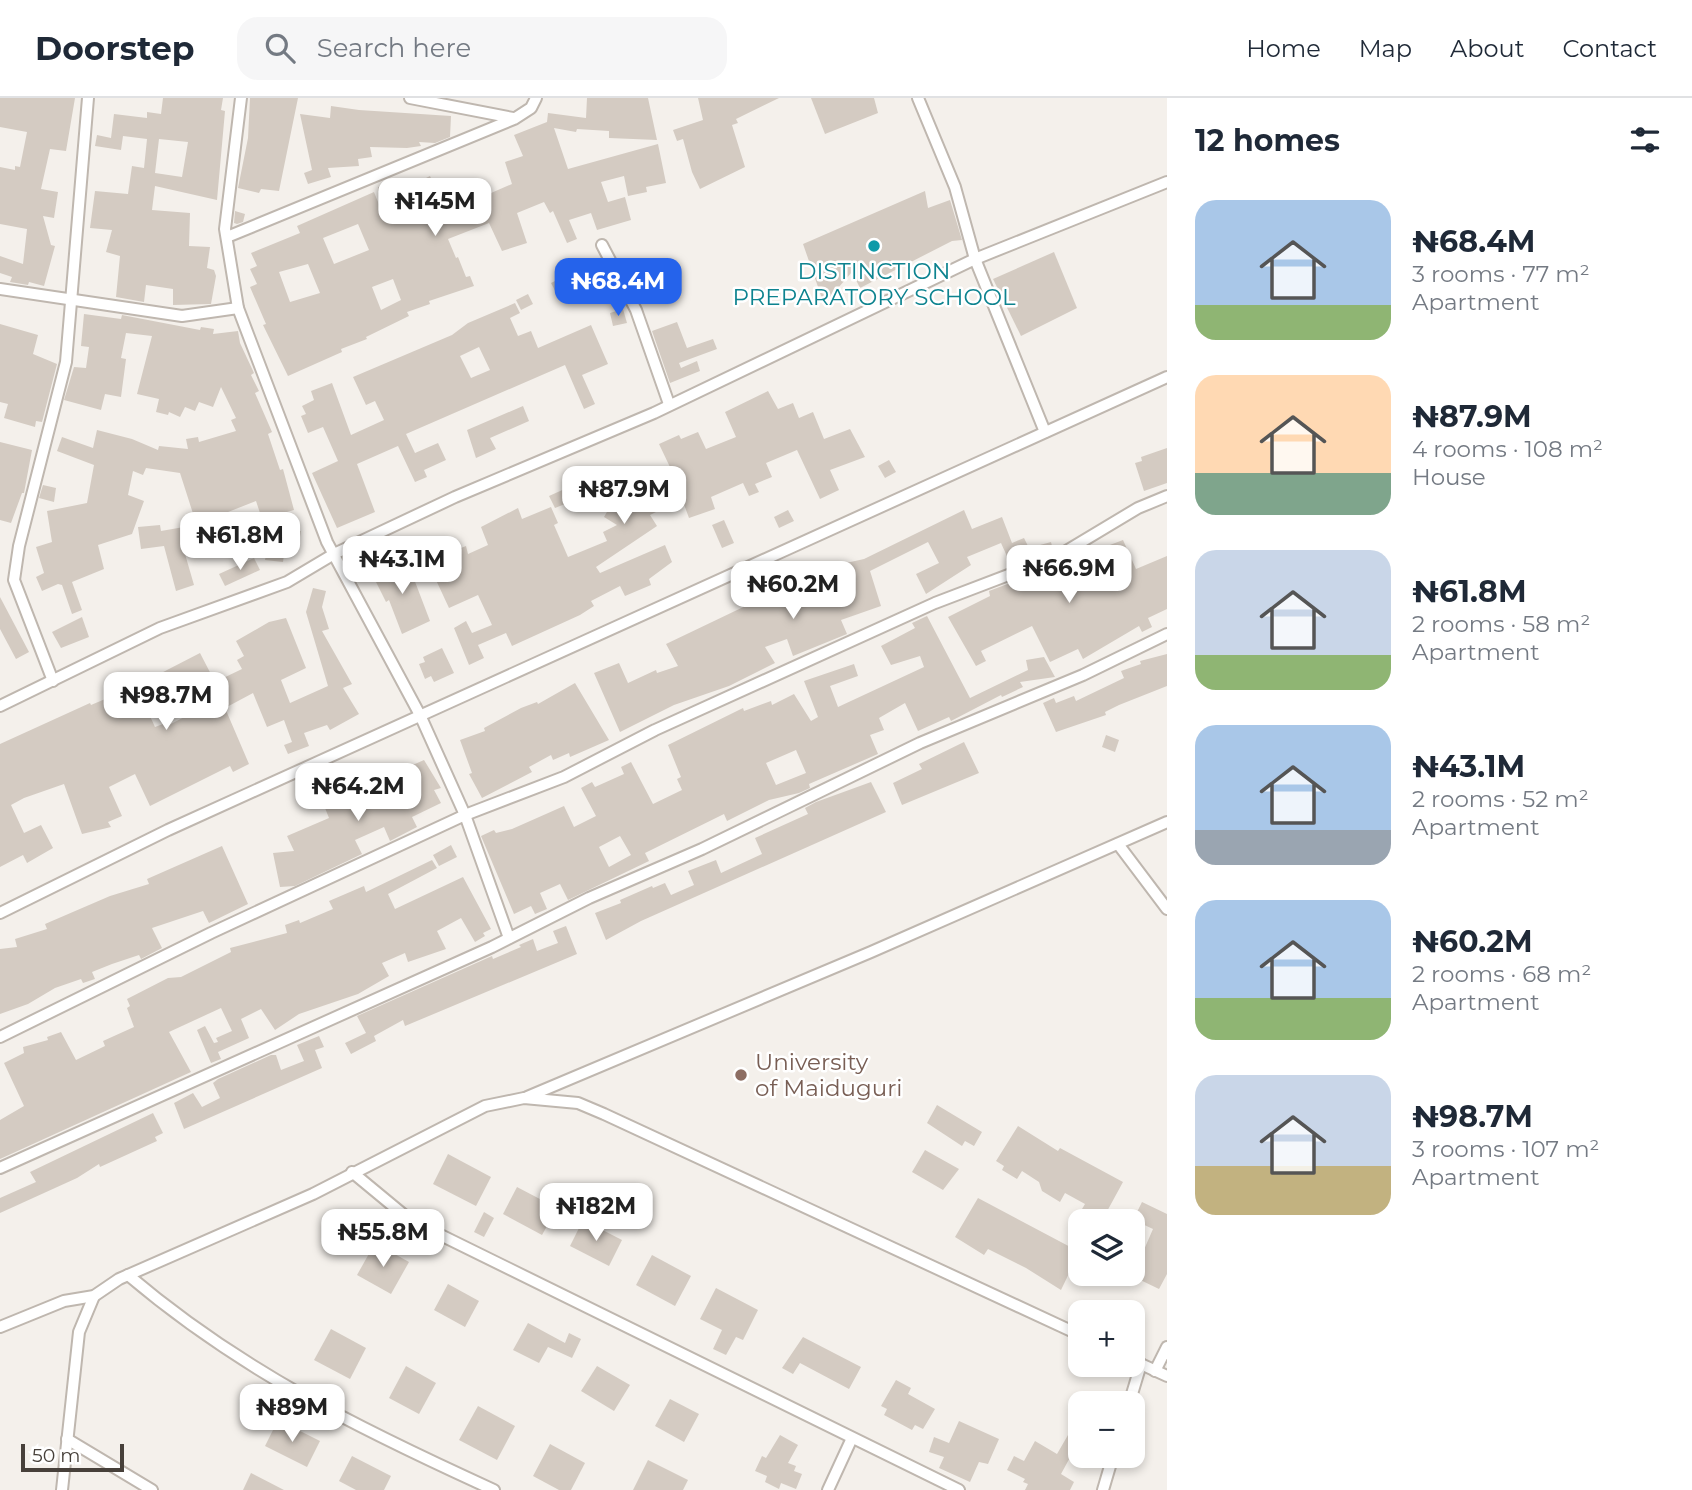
<!DOCTYPE html>
<meta charset="utf-8">
<style>
body{margin:0;font-family:Montserrat,sans-serif;background:#f6f6f7;color:#1f2937;height:100vh;display:flex;flex-direction:column;font-size:26px;white-space:nowrap}
*{box-sizing:border-box;margin:0}
p{font-size:23px;color:#747a83}
.icon{flex:none;width:38px;height:38px;fill:none;stroke:currentColor;stroke-width:2;stroke-linecap:round;stroke-linejoin:round}
.map{position:relative;flex:1;overflow:hidden}
.panel{display:flex;flex-direction:column;background:#fff;width:525px}
.panel>*{flex:none}
.tools{position:absolute;left:1068px;top:1111px;display:grid;gap:14px}
.tools a{display:grid;place-items:center;width:77px;height:77px;border-radius:14px;background:#fff;box-shadow:0 4px 10px #0003;font-size:35px}
.scale{position:absolute;left:21px;bottom:18px;width:103px;box-sizing:border-box;padding-left:7px;border:4px solid #47403a;border-top:0;font-size:19px;line-height:24px;white-space:nowrap;color:#47403a;-webkit-text-stroke:5px #fff;paint-order:stroke}
.price{position:absolute;translate:-50% -60px;padding:0 16px;border-radius:14px;background:#fff;color:#222;font-size:23px;line-height:46px;filter:drop-shadow(0 2px 4px #0008)}
.price::after{content:'';position:absolute;left:50%;top:42px;width:21px;height:16px;margin-left:-10px;background:inherit;clip-path:polygon(0 0,100% 0,50% 100%)}
.price.selected{background:#2563eb;color:#fff}
ul{padding:0;list-style:none}
li{display:flex;align-items:center;gap:21px;height:175px;padding:0 28px}
li span{display:grid;place-items:center;flex:none;width:196px;height:140px;border-radius:21px;color:#555}
li>.icon{margin-inline-start:auto}
span .icon{width:84px;height:84px;fill:#fffc;stroke-width:1}
li b{font-size:30px}
h2{display:flex;justify-content:space-between;align-items:center;height:84px;padding:0 28px;font-size:30px}
header{display:flex;align-items:center;gap:42px;box-sizing:border-box;height:98px;padding:0 35px;background:#fff;border-bottom:2px solid #e0e1e3}
header strong{font-size:33px}
nav{display:flex;gap:38px;margin-inline-start:auto;font-size:24px}
.search{width:490px;height:63px;background:#f6f6f7;display:flex;align-items:center;gap:18px;box-sizing:border-box;padding:0 24px;border-radius:21px;color:#747a83;font-size:26px}
main{display:flex;flex:1;min-height:0}
.map>svg:first-child{display:block}
</style>
<header>
<strong>Doorstep</strong>
<div class="search"><svg class="icon" aria-label="search" viewBox="0 0 24 24"><circle cx="10" cy="10" r="6"/><path d="M15 15l6 6"/></svg>Search here</div>
<nav><a>Home</a><a>Map</a><a>About</a><a>Contact</a></nav>
</header>
<main>
<div class="map">
<svg width="1167" height="1392" viewBox="0 0 1167 1392">
<rect width="100%" height="100%" fill="#f4f0eb"/>
<g fill="#d4cbc2" fill-rule="evenodd">
<path d="M0 0H75L66 53 50 51 41 91 58 94 54 120 43 118 51 147 55 148 44 188 29 184 28 187 10 184 12 179 0 175V158L23 166 27 131 0 126V69L15 72V68L20 69 27 34 0 29Z"/>
<path d="M163 0H223L221 12 225 13 217 102 155 88 152 112 190 115 189 148 210 149 207 170 214 172 216 178 211 206 173 207V191L146 187 144 204 116 199 120 158 106 154 112 132 90 130 95 93 128 96 132 68 144 70 147 41 123 38 121 52 95 48 97 37 111 40 114 16 147 20V14L161 16ZM159 41 188 44 182 79 155 75Z"/>
<path d="M250 0H298L279 93 261 91 259 95 238 90 248 40Z"/>
<path d="M587 0H648L657 42 609 40V33L577 31 576 34 554 30 568 71 658 46 666 85 646 89 647 94 628 98 624 78 601 84 608 104 625 99 631 122 597 132 591 115 569 122 577 141 567 145 553 113 550 115 544 104 517 115 527 145 502 153 489 125 448 141 456 160 458 159 466 179 470 178 474 188 429 203 430 206 407 214 409 218 366 239 367 241 341 251 342 254 288 278 263 227 266 226 250 189 257 186 250 171 257 168 251 155 300 135 297 128 374 94 386 124 422 108 426 120 445 115 512 86 505 64 523 58 514 37 547 24 548 15 586 20ZM358 126 369 152 334 166 323 140ZM308 166 320 195 290 204 279 174ZM393 181 401 202 381 212 372 189Z"/>
<path d="M698 0H779L736 21 738 25 732 27 745 69 700 91 692 74 683 41 677 43 673 32 703 22Z"/>
<path d="M811 0H874L878 15 825 36Z"/>
<path d="M331 8 359 12 451 18 450 39 435 45 419 44 421 48 407 50 370 49 372 59 358 61 359 68 328 70 331 79 308 86 304 75 312 72 300 16 330 20Z"/>
<path d="M430 78 436 91 413 103 406 90Z"/>
<path d="M398 83 401 95 381 100 378 89Z"/>
<path d="M925 93 928 110 950 102 962 142 952 143 860 190 852 174 824 206 803 146Z"/>
<path d="M235 113 245 116 243 124 237 126 234 125Z"/>
<path d="M1054 154 1077 210 1021 238 993 181Z"/>
<path d="M567 177 576 194 560 202 551 185Z"/>
<path d="M528 196 533 206 521 212 516 202Z"/>
<path d="M515 205 520 215 510 220 518 238 531 233 538 250 591 227 608 266 582 277 595 306 584 311 565 267 406 336 415 355 438 345 446 362 424 372 427 379 415 384 398 348 357 366 375 414 337 430 312 375 338 363 323 329 308 335 301 318 306 316 302 308 314 302 311 293 332 285 351 337 384 322 375 303 366 307 353 279 452 237 468 225ZM479 249 490 272 471 280 460 258Z"/>
<path d="M623 211 627 225 613 228 610 215Z"/>
<path d="M84 216 121 221 122 217 200 232 201 229 214 231 213 236 238 233 240 245 254 275 251 277 259 293 255 295 272 334 268 336 280 372 283 371 294 412 262 421 256 403 223 416 224 420 197 428 180 375 146 370 143 377 133 373 128 397 144 403 132 436 98 447 104 471 72 484 82 512 72 516 62 487 58 486 42 493 36 479 44 475 36 449 52 444 47 413 87 405 94 367 57 353 62 339 93 350 97 332 132 341 158 352 159 348 188 351 186 341 198 339 199 344 236 333 231 322 236 320 221 289 213 309 199 304 195 313 185 309 180 319 169 314 168 317 156 314 159 301 137 296 152 238 126 235 121 260 126 261 121 299 105 296 101 312 64 302 74 269 86 270 89 249 81 248Z"/>
<path d="M677 224 687 250 713 241 717 251 679 265 681 270 697 263 700 273 670 285 652 233Z"/>
<path d="M0 226 38 237 33 256 57 266 42 324 36 323 35 329 4 320 8 306 0 304Z"/>
<path d="M768 293 778 311 793 305 799 320 813 314 824 341 850 331 865 359 830 372 839 392 820 401 797 352 766 365 772 379 755 386 759 394 749 398 743 385 711 399 715 411 689 420 682 401 650 417 657 428 596 469 600 475 665 447 672 464 649 481 651 487 625 498 620 488 591 503 594 508 580 517 512 548 506 535 478 547 484 560 469 567 454 530 466 523 472 535 492 527 478 497 449 510 429 467 441 461 435 447 447 441 453 453 466 448 468 456 488 447 481 429 518 410 522 421 551 409 558 425 554 427 568 459 607 443 603 434 617 427 604 419 615 400 605 379 628 368 645 405 679 388 659 346 679 337 681 341 698 334 706 351 736 339 725 314Z"/>
<path d="M523 308 529 323 490 340 496 351 476 360 467 332Z"/>
<path d="M0 344 32 352 24 395H22L11 425 0 422Z"/>
<path d="M1167 350V385L1144 393 1135 365 1142 363 1141 359Z"/>
<path d="M889 362 896 374 885 380 878 368Z"/>
<path d="M43 387 56 390 54 404 39 400Z"/>
<path d="M569 389 575 402 555 410 549 398Z"/>
<path d="M788 412 794 423 779 430 774 419Z"/>
<path d="M964 412 972 431 1002 419 1012 445 1024 440 1029 450 1051 444 1053 452 1011 467 1001 445 967 459 971 467 926 496 916 476 939 465 928 444 870 473 881 508 841 522 847 536 793 558 787 541 765 549 775 565 729 588 674 607 620 634 594 575 619 565 628 585 656 572 657 575 678 568 666 546 758 502 797 488 795 483 819 474 827 497 847 489 837 467 864 461Z"/>
<path d="M724 422 734 445 722 450 712 427Z"/>
<path d="M160 427 161 433 184 429 192 455 185 456 194 487 176 493 164 448 141 451 138 429Z"/>
<path d="M264 427 301 433 299 445 286 443 283 464 265 462 269 441Z"/>
<path d="M1123 442 1136 471 1167 458V511L1148 520 1152 529 1142 534 1139 528 1083 561 1078 551 1050 564 1032 528 981 553 986 563 976 568 948 519 990 498 989 493Z"/>
<path d="M254 460 260 472 225 488 219 476Z"/>
<path d="M402 462 414 481 430 523 402 536 389 502 386 504 372 476 386 469 387 472Z"/>
<path d="M313 490 326 493 322 509 329 531 322 533 352 586 343 590 359 616 330 632 327 627 304 635 309 648 288 656 284 647 292 644 284 622 267 629 253 595 225 610 249 666 233 674 230 668 150 708 135 676 109 689 122 718 108 724 111 729 82 736 64 686 24 700 11 707 24 735 41 727 53 750 27 765 23 757 0 769V646L90 605 91 607 136 588 200 555 215 584 242 571 237 562 244 558 236 543 269 524 286 520 306 570 281 582 290 605 328 588 306 514ZM181 584 196 613 165 629 163 626 155 629 143 603Z"/>
<path d="M0 499 29 554 16 561 0 531Z"/>
<path d="M927 518 970 600 1028 572 1026 562 1044 559 1055 579 1020 584 1023 589 1002 599 1001 597 951 623 949 619 918 633 905 605 879 620 884 632 870 637 878 656 809 686 810 690 799 695 769 702 727 723 724 716 645 755 649 763 568 802 560 786 540 795 547 811 535 816 531 808 514 816 481 738 494 732 496 735 512 731 564 708 574 729 596 718 581 690 592 684 595 689 624 676 621 669 631 664 653 706 682 692 677 681 681 679 668 647 743 610 744 613 771 603 772 607 794 596 811 623 818 619 804 583 854 566 858 578 830 588 838 609 924 569 920 558 891 567 881 548 915 530 912 525ZM796 652 806 675 776 687 766 665ZM620 738 631 757 609 769 599 749Z"/>
<path d="M82 519 89 539 61 550 52 534Z"/>
<path d="M442 550 454 575 434 584 431 578 425 581 419 566 425 564 423 559Z"/>
<path d="M1167 556V588L1119 607 1105 614 1106 617 1056 634 1043 605 1054 600 1056 605 1074 598 1076 603 1124 580 1121 573 1141 566 1140 563Z"/>
<path d="M575 585 609 642 570 659 569 655 553 662 551 657 529 669 532 674 482 700 469 676 472 675 460 642 485 633 484 630 521 610 537 604 538 606Z"/>
<path d="M1106 637 1119 642 1115 654 1102 649Z"/>
<path d="M964 644 979 675 902 707 893 685 922 671 919 666Z"/>
<path d="M424 662 441 690 434 692 441 705 412 719 417 729 390 743 384 729 355 742 362 756 295 788 280 789 273 755 294 753 287 738 329 720 321 700 334 696 336 701Z"/>
<path d="M871 684 886 714 641 823 606 842 595 815 621 805 620 802 652 788 653 790 665 785 671 797 694 787 688 773 716 762 721 775 762 756 755 740 808 716 805 710 816 704Z"/>
<path d="M451 747 457 759 439 768 433 757Z"/>
<path d="M222 748 248 806 209 825 203 813 152 830 162 850 141 861 139 857 112 866 92 874 95 881 83 885 81 881 55 890 28 906 0 916V851L17 849 15 841 47 831 45 826 110 798 149 786 147 781Z"/>
<path d="M432 762 437 770 388 796 395 811 463 779 491 831 483 835 485 838 475 844 461 820 437 833 446 851 408 864 405 855 382 865 389 878 358 896 299 916 275 932 261 911 241 921 249 940 218 954 221 961 211 965 197 932 205 928 214 945 218 944 216 940 232 933 221 910 169 934 191 974 0 1061V1022L24 1008 4 965 24 955 23 949 48 942 47 939 61 934 76 962 105 948 103 943 134 929 127 910 130 908 127 901 168 880 181 879 231 854 230 850 287 835 285 827 299 822 300 825 333 811 329 803 364 788 366 794Z"/>
<path d="M566 828 577 856 405 928 403 922 374 938 376 943 351 956 345 945 366 935 357 918 492 858 493 861 521 849 519 847 533 841 537 853 558 845 553 833Z"/>
<path d="M319 938 324 949 315 952 322 970 184 1031 174 1005 193 995 202 1009 220 1000 213 985 218 981 271 957H276L281 972 304 963 297 947Z"/>
<path d="M937 1007 982 1034 974 1048 965 1043 962 1048 927 1025Z"/>
<path d="M153 1015 163 1035 155 1039 157 1043 100 1069 99 1066 77 1080 0 1115V1100L36 1084 30 1074Z"/>
<path d="M1018 1028 1058 1053 1060 1050 1123 1084 1105 1117 1096 1112 1093 1117 1082 1111 1085 1106 1065 1095 1060 1104 1042 1093 1039 1084 1022 1073 1017 1081 1002 1072 1004 1068 996 1063Z"/>
<path d="M925 1052 959 1071 943 1092 912 1074Z"/>
<path d="M448 1056 491 1079 476 1108 433 1086Z"/>
<path d="M517 1089 557 1110 542 1137 503 1116Z"/>
<path d="M978 1100 1076 1152 1072 1161 1075 1163 1061 1192 1026 1170 988 1151 984 1157 955 1139Z"/>
<path d="M1142 1104 1167 1116V1176L1159 1191 1132 1178V1148L1143 1154 1153 1131 1140 1125 1143 1119 1136 1116Z"/>
<path d="M484 1114 494 1120 484 1139 474 1134Z"/>
<path d="M583 1122 622 1142 609 1168 570 1148Z"/>
<path d="M375 1145 409 1164 391 1196 357 1177Z"/>
<path d="M652 1157 691 1178 675 1208 636 1187Z"/>
<path d="M448 1186 479 1203 465 1229 434 1212Z"/>
<path d="M716 1190 758 1212 743 1242 736 1239 726 1257 713 1251 722 1232 700 1221Z"/>
<path d="M528 1225 565 1245 569 1235 581 1241 572 1260 548 1249 539 1265 513 1252Z"/>
<path d="M331 1231 366 1250 350 1281 314 1262Z"/>
<path d="M803 1239 861 1269 849 1291 800 1265 793 1276 782 1270Z"/>
<path d="M406 1268 436 1285 419 1316 389 1300Z"/>
<path d="M597 1268 630 1287 614 1313 581 1293Z"/>
<path d="M896 1282 911 1290 908 1296 935 1311 923 1331 915 1327 912 1332 884 1317 887 1311 881 1308Z"/>
<path d="M670 1301 699 1316 684 1344 655 1328Z"/>
<path d="M478 1308 515 1328 497 1362 459 1342Z"/>
<path d="M278 1322 320 1343 307 1369 265 1348Z"/>
<path d="M959 1323 999 1341 988 1366 979 1364 970 1384 939 1370 944 1359 929 1354 934 1339 949 1345Z"/>
<path d="M780 1337 798 1347 788 1365 796 1368 794 1373 802 1376 796 1391 781 1385 779 1391 765 1384 767 1378 755 1373 762 1358 766 1360Z"/>
<path d="M1068 1337 1079 1343 1061 1376 1074 1384 1070 1392H1025L1028 1386 1023 1384 1025 1381 1007 1372 1014 1358 1024 1363 1035 1343 1057 1356Z"/>
<path d="M550 1346 585 1365 571 1392H559L533 1378Z"/>
<path d="M352 1358 391 1378 384 1392H356L339 1383Z"/>
<path d="M648 1362 688 1382 683 1392H633Z"/>
<path d="M251 1375 284 1392H243Z"/>
</g>
<g fill="none" stroke-linecap="round" stroke-linejoin="round">
<defs>
<g id="minor">
<path d="M241 0 225 131 238 210 327 444 420 617 465 717 509 840"/>
<path d="M410 0 513 20"/>
<path d="M918 0 955 89 975 161 1045 334"/>
<path d="M227 139 514 21 531 10 536 0"/>
<path d="M602 147 636 212 669 306"/>
<path d="M0 191 182 218 238 210"/>
<path d="M53 583 14 482 19 448 66 264 88 0"/>
<path d="M0 608 160 530 287 484 334 456 455 399 654 315 975 161 1167 84"/>
<path d="M1118 746 1167 811"/>
<path d="M0 815 168 732 1167 279"/>
<path d="M0 939 211 835 465 717 564 679 655 632 935 505 1058 458 1138 410 1167 398"/>
<path d="M527 999 871 854 1167 724"/>
<path d="M0 1070 492 849 589 800 702 751 920 645 1083 577 1167 536"/>
<path d="M352 1074 410 1122 959 1392"/>
<path d="M128 1177C241 1273 360 1331 494 1392"/>
<path d="M0 1229 64 1203 94 1198 119 1181 313 1096 485 1008 524 1000 578 1005 604 1016 1080 1237"/>
<path d="M1132 1262 1167 1278"/>
<path d="M1155 1273 1167 1249"/>
<path d="M1129 1306 1141 1266"/>
<path d="M67 1341 152 1392"/>
<path d="M62 1392 79 1234 94 1198"/>
<path d="M828 1392 852 1340"/>
<path d="M1103 1392 1113 1358"/>
</g>
</defs>
<use href="#minor" stroke="#bfb7af" stroke-width="14"/>
<use href="#minor" stroke="#fff" stroke-width="10"/>
</g>
<circle fill="#0f9aa8" stroke="#fff" stroke-width="2.5" cx="874" cy="148" r="7"/>
<circle fill="#8d6e63" stroke="#fff" stroke-width="2.5" cx="741" cy="977" r="7"/>
<g text-anchor="middle" stroke-width="5" stroke-linejoin="round" paint-order="stroke">
<g font-size="23" fill="#0d838f" stroke="#fff">
<text x="874" y="181">DISTINCTION<tspan x="874" dy="26">PREPARATORY SCHOOL</tspan></text>
</g>
<g font-size="23" fill="#785e54" stroke="#fff" text-anchor="start">
<text x="755" y="972">University<tspan x="755" dy="26">of Maiduguri</tspan></text>
</g>
</g>
</svg>
<div class="tools">
<a><svg class="icon" aria-label="layers" viewBox="0 0 24 24"><path d="M12 4l9 5-9 5-9-5zM3 14l9 5 9-5"/></svg></a>
<a>+</a>
<a>−</a>
</div>
<div class="scale">50 m</div>
<b class="price" style="left:435px;top:140px">₦145M</b>
<b class="price selected" style="left:618px;top:220px">₦68.4M</b>
<b class="price" style="left:624px;top:428px">₦87.9M</b>
<b class="price" style="left:240px;top:474px">₦61.8M</b>
<b class="price" style="left:402px;top:498px">₦43.1M</b>
<b class="price" style="left:1069px;top:507px">₦66.9M</b>
<b class="price" style="left:793px;top:523px">₦60.2M</b>
<b class="price" style="left:166px;top:634px">₦98.7M</b>
<b class="price" style="left:358px;top:725px">₦64.2M</b>
<b class="price" style="left:596px;top:1145px">₦182M</b>
<b class="price" style="left:383px;top:1171px">₦55.8M</b>
<b class="price" style="left:292px;top:1346px">₦89M</b>
</div>
<section class="panel">
<h2>12 homes<svg class="icon" aria-label="filters" viewBox="0 0 24 24"><path d="M4 7h16M4 17h16"/><circle cx="9" cy="7" r="2"/><circle cx="15" cy="17" r="2"/></svg></h2>
<ul>
<li><span style="background:linear-gradient(#a9c7e8 75%,#8fb573 0)"><svg class="icon" aria-label="home" viewBox="0 0 24 24"><path d="M3 11l9-7 9 7M6 9v11h12V9"/></svg></span><div><b>₦68.4M</b><p>3 rooms · 77 m²</p><p>Apartment</p></div></li>
<li><span style="background:linear-gradient(#ffd9b3 70%,#7fa58c 0)"><svg class="icon" aria-label="home" viewBox="0 0 24 24"><path d="M3 11l9-7 9 7M6 9v11h12V9"/></svg></span><div><b>₦87.9M</b><p>4 rooms · 108 m²</p><p>House</p></div></li>
<li><span style="background:linear-gradient(#c9d6e8 75%,#8fb573 0)"><svg class="icon" aria-label="home" viewBox="0 0 24 24"><path d="M3 11l9-7 9 7M6 9v11h12V9"/></svg></span><div><b>₦61.8M</b><p>2 rooms · 58 m²</p><p>Apartment</p></div></li>
<li><span style="background:linear-gradient(#a9c7e8 75%,#9aa5b1 0)"><svg class="icon" aria-label="home" viewBox="0 0 24 24"><path d="M3 11l9-7 9 7M6 9v11h12V9"/></svg></span><div><b>₦43.1M</b><p>2 rooms · 52 m²</p><p>Apartment</p></div></li>
<li><span style="background:linear-gradient(#a9c7e8 70%,#8fb573 0)"><svg class="icon" aria-label="home" viewBox="0 0 24 24"><path d="M3 11l9-7 9 7M6 9v11h12V9"/></svg></span><div><b>₦60.2M</b><p>2 rooms · 68 m²</p><p>Apartment</p></div></li>
<li><span style="background:linear-gradient(#c9d6e8 65%,#c2b280 0)"><svg class="icon" aria-label="home" viewBox="0 0 24 24"><path d="M3 11l9-7 9 7M6 9v11h12V9"/></svg></span><div><b>₦98.7M</b><p>3 rooms · 107 m²</p><p>Apartment</p></div></li>
</ul>
</section>
</main>
